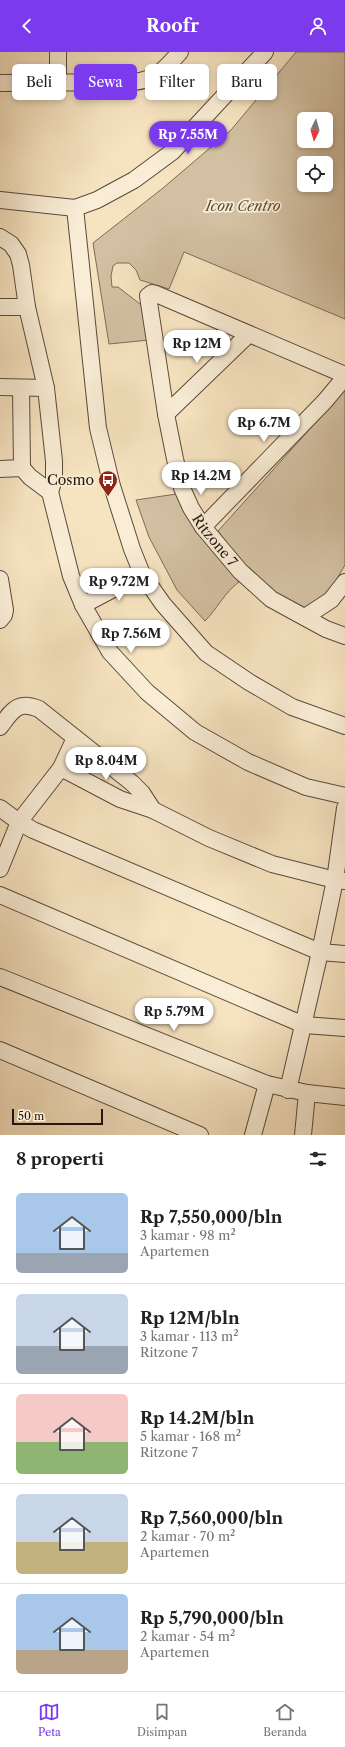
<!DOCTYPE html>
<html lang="id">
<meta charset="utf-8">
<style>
body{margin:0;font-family:"Libre Caslon Text",serif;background:#f2f2f2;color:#222;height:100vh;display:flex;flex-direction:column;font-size:15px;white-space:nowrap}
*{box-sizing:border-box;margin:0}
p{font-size:13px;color:#767676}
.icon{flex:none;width:22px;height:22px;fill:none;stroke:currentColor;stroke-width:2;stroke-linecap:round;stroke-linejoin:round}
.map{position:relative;height:1083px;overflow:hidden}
.details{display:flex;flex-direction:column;background:#fff;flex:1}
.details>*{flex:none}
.hud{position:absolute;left:12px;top:12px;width:321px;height:36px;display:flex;gap:8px}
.needle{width:26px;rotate:185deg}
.controls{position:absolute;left:297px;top:60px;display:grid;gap:8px}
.controls a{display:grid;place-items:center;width:36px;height:36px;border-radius:6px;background:#fff;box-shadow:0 2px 6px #0003;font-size:20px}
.scale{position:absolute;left:12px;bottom:10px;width:91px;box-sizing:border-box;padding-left:4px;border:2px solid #26170f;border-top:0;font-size:11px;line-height:14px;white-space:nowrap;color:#26170f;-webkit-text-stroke:3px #f9edd6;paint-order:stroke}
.price{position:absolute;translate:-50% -34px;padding:0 9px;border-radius:14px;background:#fff;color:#222;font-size:13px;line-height:26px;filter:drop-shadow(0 1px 2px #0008)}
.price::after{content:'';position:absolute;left:50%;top:24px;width:12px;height:9px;margin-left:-6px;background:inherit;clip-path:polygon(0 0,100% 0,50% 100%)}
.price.on{background:#7c3aed;color:#fff}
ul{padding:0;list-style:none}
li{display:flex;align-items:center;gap:12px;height:100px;padding:0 16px}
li+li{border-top:1px solid #e0e0e0}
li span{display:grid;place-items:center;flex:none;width:112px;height:80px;border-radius:6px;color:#555}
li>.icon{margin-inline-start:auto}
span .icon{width:48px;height:48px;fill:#fffc;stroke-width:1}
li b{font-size:17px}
h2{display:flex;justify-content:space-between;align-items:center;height:48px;padding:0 16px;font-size:17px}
.tag{padding:0 14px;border-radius:6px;background:#fff;box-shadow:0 2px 6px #0003;font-size:14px;line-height:36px}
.tag.on{background:#7c3aed;color:#fff}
header{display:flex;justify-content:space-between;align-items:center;height:52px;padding:0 16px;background:#7c3aed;color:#fff;font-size:18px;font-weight:700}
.tab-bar{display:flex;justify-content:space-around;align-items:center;height:56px;border-top:1px solid #e0e0e0;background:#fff;font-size:11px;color:#767676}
.tab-bar a{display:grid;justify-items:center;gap:2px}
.tab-bar .on{color:#7c3aed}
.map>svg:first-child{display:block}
</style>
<header><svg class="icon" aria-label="back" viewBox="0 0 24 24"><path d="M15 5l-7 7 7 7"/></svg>Roofr<svg class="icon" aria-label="person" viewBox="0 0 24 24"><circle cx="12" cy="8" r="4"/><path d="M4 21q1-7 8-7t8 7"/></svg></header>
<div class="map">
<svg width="345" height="1083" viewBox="0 0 345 1083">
<rect width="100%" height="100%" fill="#f6e3c0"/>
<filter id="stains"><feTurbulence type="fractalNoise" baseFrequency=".005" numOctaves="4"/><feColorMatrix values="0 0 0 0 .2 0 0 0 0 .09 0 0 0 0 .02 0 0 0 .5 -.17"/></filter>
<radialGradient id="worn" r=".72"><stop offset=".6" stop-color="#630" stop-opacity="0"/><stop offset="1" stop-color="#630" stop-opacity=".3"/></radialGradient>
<g fill="#d3c0a2" stroke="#7c6c58" fill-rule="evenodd">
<path d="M296 0H345V267L184 200 169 237 140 228 136 218 129 211H117L113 214 111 224 112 235H118L144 255 149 288 109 292 93 191 163 136 231 78ZM304 67H326V89H304ZM304 111H326V133H304Z"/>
<path d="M345 338V513L328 542 307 558 276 542 242 512 218 479Z"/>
<path d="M183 441 189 458 203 488 239 530C225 540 217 557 205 569L177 538 149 485 136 448Z"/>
</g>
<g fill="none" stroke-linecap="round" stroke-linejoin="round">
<defs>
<g id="minor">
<path d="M58 30V0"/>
<path d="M0 31 134 30C157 27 165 17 180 0"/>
<path d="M0 148 75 156 97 148 134 128 172 100 265 0"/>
<path d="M75 156 98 376 112 434 132 497 142 522 163 552 206 601 249 630 292 655 345 674"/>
<path d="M0 185 11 192 18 202 21 213 27 255 46 336 54 409V427L50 440"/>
<path d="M0 255H27"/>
<path id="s1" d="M345 323 156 242 152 241 148 244 166 362 175 407 182 436 191 456 203 475 240 519 271 547 326 577 345 584"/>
<path d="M0 335 46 336"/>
<path d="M21 336 22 416"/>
<path d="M166 362 249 282"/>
<path d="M0 417 22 416 30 425 50 440 71 524 83 553 110 600 147 640 195 680 248 710 306 735 345 744"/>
<path d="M203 475 325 349 345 325"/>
<path d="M0 527 5 558 4 563 0 568"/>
<path d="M83 553 142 522"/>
<path d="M305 565 331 548 345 530"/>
<path d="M0 675C12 659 17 648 39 657L132 731 142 741 153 758"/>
<path d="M75 686 61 716 19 770 33 778 320 900 345 902"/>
<path d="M61 716 120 747 153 758 209 786 272 812 335 828 345 829"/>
<path d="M0 756 19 770 0 817"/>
<path d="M0 843 304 973 345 976"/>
<path d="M0 925 267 1032 307 1041 345 1045"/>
<path d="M0 998 200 1083"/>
<path d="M288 1038 320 900 335 828 345 756"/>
<path d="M253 1083 267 1032"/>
<path d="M303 1083 307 1041"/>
</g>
</defs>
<use href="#minor" stroke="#5a4a3b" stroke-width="18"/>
<use href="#minor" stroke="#f9edd6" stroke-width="16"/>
</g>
<defs>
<symbol id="bus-pin" viewBox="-11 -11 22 30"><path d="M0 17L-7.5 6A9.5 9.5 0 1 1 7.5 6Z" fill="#8f2418" stroke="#f9edd6"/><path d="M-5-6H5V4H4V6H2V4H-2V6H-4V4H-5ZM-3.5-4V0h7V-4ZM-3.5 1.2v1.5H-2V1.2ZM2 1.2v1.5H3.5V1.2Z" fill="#fff"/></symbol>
</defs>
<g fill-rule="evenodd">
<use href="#bus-pin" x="97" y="417" width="22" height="30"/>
</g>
<g text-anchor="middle" stroke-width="3.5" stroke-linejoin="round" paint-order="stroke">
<g font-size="14" font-style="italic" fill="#5a4a3b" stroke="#f9edd6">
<text x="243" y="159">Icon Centro</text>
</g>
<g font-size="14" fill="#26170f" stroke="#f9edd6" text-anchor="end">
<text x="94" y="433">Cosmo</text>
</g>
<g font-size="14" fill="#26170f" stroke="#f9edd6">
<text dy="5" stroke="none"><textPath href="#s1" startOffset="472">Ritzone 7</textPath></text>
</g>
</g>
<rect width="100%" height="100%" filter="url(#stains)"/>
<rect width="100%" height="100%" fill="url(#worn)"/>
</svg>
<div class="controls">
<a><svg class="needle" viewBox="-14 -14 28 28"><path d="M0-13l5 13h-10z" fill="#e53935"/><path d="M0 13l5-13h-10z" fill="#767676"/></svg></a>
<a><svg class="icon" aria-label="locate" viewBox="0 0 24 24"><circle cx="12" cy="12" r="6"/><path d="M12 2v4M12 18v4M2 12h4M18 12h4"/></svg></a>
</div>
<div class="scale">50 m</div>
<b class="price on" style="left:188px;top:103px">Rp 7.55M</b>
<b class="price" style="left:197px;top:312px">Rp 12M</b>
<b class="price" style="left:264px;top:391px">Rp 6.7M</b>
<b class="price" style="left:201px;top:444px">Rp 14.2M</b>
<b class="price" style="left:119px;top:550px">Rp 9.72M</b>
<b class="price" style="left:131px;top:602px">Rp 7.56M</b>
<b class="price" style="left:106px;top:729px">Rp 8.04M</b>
<b class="price" style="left:174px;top:980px">Rp 5.79M</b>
<div class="hud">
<a class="tag">Beli</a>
<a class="tag on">Sewa</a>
<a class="tag">Filter</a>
<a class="tag">Baru</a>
</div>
</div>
<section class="details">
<h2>8 properti<svg class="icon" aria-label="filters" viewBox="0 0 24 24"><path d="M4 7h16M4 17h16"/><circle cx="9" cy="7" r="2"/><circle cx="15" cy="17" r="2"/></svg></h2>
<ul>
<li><span style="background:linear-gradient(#a9c7e8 75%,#9aa5b1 0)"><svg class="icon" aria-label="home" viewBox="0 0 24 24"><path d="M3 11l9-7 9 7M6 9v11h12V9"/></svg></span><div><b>Rp 7,550,000/bln</b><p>3 kamar · 98 m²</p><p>Apartemen</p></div></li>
<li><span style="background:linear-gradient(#c9d6e8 65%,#9aa5b1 0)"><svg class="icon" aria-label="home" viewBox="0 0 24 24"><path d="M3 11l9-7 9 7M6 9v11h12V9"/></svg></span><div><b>Rp 12M/bln</b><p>3 kamar · 113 m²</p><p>Ritzone 7</p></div></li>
<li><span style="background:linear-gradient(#f6c9c9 60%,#8fb573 0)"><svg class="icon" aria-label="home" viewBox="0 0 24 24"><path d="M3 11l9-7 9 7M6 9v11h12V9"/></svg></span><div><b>Rp 14.2M/bln</b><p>5 kamar · 168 m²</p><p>Ritzone 7</p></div></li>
<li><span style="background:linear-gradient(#c9d6e8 60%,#c2b280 0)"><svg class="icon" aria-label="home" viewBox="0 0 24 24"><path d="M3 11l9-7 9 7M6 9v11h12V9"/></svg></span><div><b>Rp 7,560,000/bln</b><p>2 kamar · 70 m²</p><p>Apartemen</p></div></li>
<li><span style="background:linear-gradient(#a9c7e8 70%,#b9a48a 0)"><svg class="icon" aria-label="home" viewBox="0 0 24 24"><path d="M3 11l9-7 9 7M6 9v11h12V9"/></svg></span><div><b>Rp 5,790,000/bln</b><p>2 kamar · 54 m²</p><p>Apartemen</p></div></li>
</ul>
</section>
<nav class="tab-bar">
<a class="on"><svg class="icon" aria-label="map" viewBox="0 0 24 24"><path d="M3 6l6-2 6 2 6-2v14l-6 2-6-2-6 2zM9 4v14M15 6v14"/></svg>Peta</a>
<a><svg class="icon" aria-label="saved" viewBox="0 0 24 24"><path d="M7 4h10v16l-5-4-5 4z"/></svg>Disimpan</a>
<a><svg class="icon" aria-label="home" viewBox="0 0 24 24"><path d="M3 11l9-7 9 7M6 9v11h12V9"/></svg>Beranda</a>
</nav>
